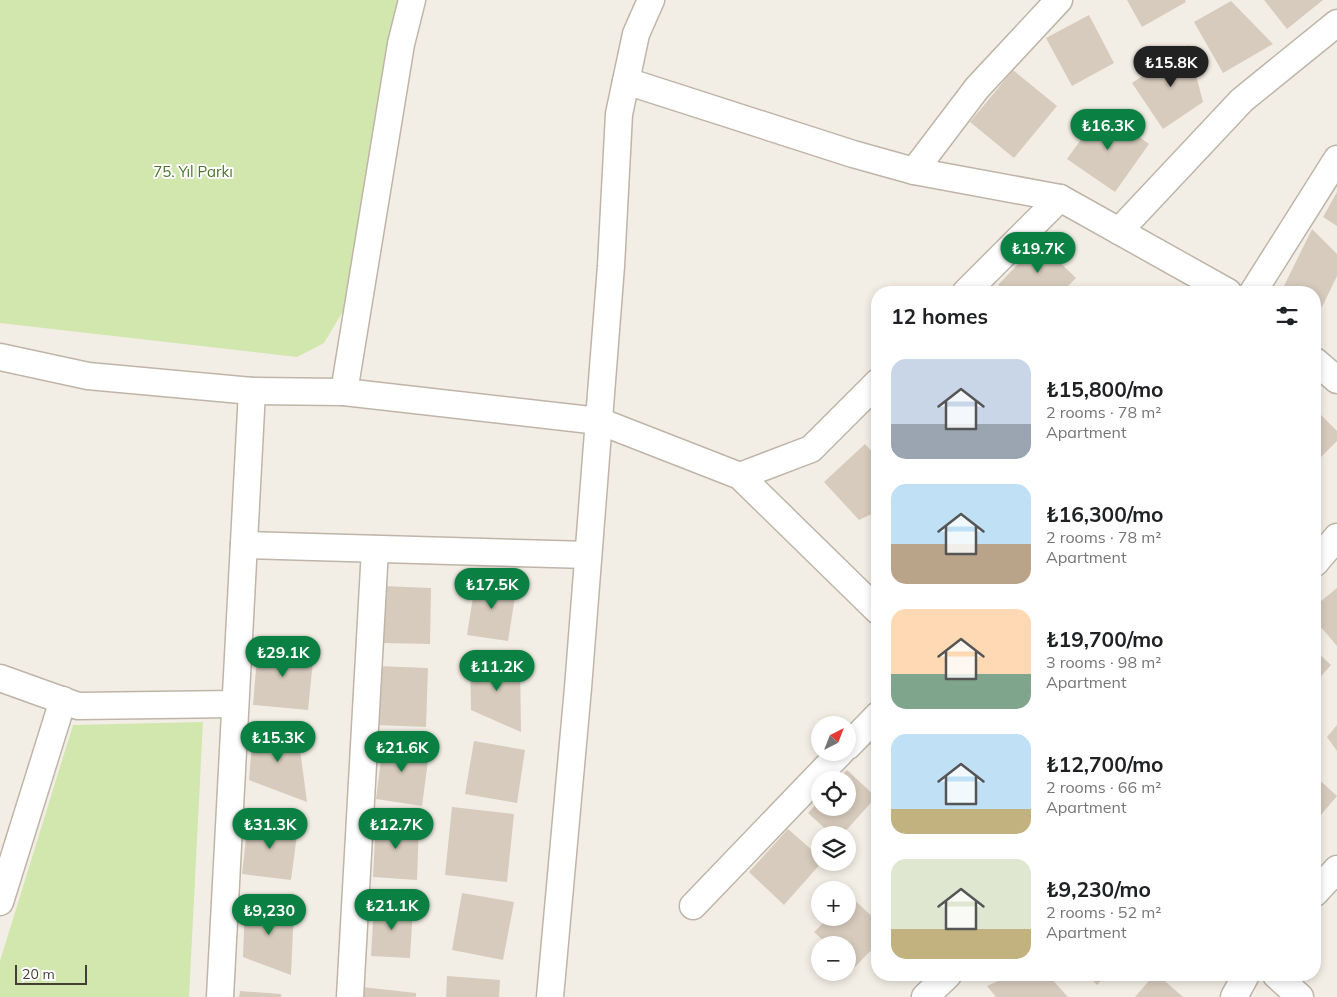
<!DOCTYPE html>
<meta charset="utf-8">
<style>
body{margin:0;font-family:Mulish,sans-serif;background:#f2f2f2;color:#202124;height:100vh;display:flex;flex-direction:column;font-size:19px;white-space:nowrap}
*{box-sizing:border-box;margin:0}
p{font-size:16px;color:#757577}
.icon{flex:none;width:28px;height:28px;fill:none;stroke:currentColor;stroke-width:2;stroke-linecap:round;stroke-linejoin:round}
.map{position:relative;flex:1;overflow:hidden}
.panel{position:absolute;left:871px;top:286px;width:450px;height:695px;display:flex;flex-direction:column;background:#fff;border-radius:20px;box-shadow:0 2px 8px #0003}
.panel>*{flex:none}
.needle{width:32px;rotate:42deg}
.buttons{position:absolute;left:811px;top:716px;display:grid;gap:10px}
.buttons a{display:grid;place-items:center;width:45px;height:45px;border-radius:50%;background:#fff;box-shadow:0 2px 8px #0003;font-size:25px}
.scale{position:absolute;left:15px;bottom:12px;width:72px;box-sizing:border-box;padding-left:5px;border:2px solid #453e35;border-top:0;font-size:14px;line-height:18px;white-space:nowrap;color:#453e35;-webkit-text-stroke:4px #fff;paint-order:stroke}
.price{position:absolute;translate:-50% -42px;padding:0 11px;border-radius:18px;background:#0b8043;color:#fff;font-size:16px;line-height:32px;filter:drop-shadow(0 1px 2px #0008)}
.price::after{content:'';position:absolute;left:50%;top:30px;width:15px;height:11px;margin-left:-8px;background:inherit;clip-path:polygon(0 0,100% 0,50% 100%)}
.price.active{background:#222;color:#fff}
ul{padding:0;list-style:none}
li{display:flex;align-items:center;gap:15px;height:125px;padding:0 20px}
li span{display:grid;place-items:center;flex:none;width:140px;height:100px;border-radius:15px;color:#555}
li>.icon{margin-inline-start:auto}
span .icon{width:60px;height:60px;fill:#fffc;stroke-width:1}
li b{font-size:21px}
h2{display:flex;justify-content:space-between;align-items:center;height:60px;padding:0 20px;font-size:21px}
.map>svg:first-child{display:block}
</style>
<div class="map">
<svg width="1337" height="997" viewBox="0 0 1337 997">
<rect width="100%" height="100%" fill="#f3eee5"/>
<g fill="#d1e7ad">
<path d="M0 0H399L345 308 324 343 297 357 0 323Z"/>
<path d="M203 722 189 997H0V961L73 725Z"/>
</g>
<g fill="#d7cbbd">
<path d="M1127 0H1185L1186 2 1142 27Z"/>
<path d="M1264 0H1323L1287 29Z"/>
<path d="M1231 1 1273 44 1223 73 1194 22Z"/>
<path d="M1089 15 1114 63 1072 86 1046 38Z"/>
<path d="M1188 45 1203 102 1163 129 1132 83Z"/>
<path d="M1013 70 1057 106 1014 158 970 122Z"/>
<path d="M1102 110 1149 144 1115 192 1067 159Z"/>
<path d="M1337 192V226L1323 217Z"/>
<path d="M1312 229 1337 254V276L1322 307 1315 304V292H1292L1283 288Z"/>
<path d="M1039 242 1076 278 1062 292H1006L998 285Z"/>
<path d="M1315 409 1337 431V441L1315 463Z"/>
<path d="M865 444 878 458V511L859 520 824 482Z"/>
<path d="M476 578 517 584 508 641 467 635Z"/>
<path d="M383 586 431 588 430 644 382 643Z"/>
<path d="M1337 588V646L1315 620V606Z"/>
<path d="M258 646 314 651 308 710 253 705Z"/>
<path d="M1315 650 1331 665 1315 683Z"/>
<path d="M470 662H520L521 732 471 710Z"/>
<path d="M377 666 428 668 426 727 375 725Z"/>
<path d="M1337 725V751L1327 737Z"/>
<path d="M253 731 298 735 307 802 249 780Z"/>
<path d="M878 735V751L869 744Z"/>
<path d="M384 736 429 753 422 806 376 799Z"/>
<path d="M474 741 525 750 517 803 465 794Z"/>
<path d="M847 770 876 797 842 835H832L808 813 820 800V808H848V780H838Z"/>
<path d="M1315 776 1337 796 1315 822Z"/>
<path d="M452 807 514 814 507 882 445 875Z"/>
<path d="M376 820 419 822 417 880 373 877Z"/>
<path d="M248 821 298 827 291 880 242 874Z"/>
<path d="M788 829 820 857V862H822L784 905 749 872Z"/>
<path d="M462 893 514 902 503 960 452 950Z"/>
<path d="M849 895 878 922V943L853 969 848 963V945H828L814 932 828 918H848V897Z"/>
<path d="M245 905 294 908 291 975 243 957Z"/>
<path d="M374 905 413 907 410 958 371 956Z"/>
<path d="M1011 975H1048L1068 997H996L987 986Z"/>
<path d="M1087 975H1107L1097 985Z"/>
<path d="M1154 975H1158L1183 997H1135Z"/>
<path d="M447 976 500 980 499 997H446Z"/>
<path d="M362 987 416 993V997H361Z"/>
<path d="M240 991 281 994V997H239Z"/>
</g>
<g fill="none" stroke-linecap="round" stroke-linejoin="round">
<defs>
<g id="minor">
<path d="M626 81 853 154 914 171 1060 198 1228 292"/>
<path d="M914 171 977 88 1059 0"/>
<path d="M1119 231 1242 100 1337 23"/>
<path d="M966 292 1060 198"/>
<path d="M1253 292 1337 159"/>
<path d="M0 357 88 376 252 391 344 392 599 421 740 476 878 611"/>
<path d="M1315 361 1337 380"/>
<path d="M344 392 401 44 412 0"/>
<path d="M740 476 811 449 878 382"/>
<path d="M244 545 588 555"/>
<path d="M1315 563 1337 537"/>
<path d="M0 678 78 706 235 704"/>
<path d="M848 746 878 715"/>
<path d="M1315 893 1337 869"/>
<path d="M0 902 63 700"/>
<path d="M693 906 841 752"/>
<path d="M1276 975 1300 997"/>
<path d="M220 997 252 391"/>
<path d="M350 997 375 549"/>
<path d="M550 997 578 688 611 266 619 114 636 34 651 0"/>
<path d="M925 997 948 975"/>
<path d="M1234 997 1246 975"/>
</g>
</defs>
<use href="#minor" stroke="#beb5a8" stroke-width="29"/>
<use href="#minor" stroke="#fff" stroke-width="26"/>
</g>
<g text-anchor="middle" stroke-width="4" stroke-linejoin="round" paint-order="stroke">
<g font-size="15" fill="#4a7628" stroke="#fff">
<text x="193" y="177">75. Yıl Parkı</text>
</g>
</g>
</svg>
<div class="buttons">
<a><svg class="needle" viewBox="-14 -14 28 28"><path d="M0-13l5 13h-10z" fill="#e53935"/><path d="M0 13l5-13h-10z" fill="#757577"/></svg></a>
<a><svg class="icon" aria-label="locate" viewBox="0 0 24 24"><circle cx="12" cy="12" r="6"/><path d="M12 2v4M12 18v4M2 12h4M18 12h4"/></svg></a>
<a><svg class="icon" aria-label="layers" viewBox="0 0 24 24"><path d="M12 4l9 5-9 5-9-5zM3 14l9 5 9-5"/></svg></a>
<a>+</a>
<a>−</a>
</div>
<div class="scale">20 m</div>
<b class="price active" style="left:1171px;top:88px">₺15.8K</b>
<b class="price" style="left:1108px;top:151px">₺16.3K</b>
<b class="price" style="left:1038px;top:274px">₺19.7K</b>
<b class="price" style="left:492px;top:610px">₺17.5K</b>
<b class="price" style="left:283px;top:678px">₺29.1K</b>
<b class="price" style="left:497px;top:692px">₺11.2K</b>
<b class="price" style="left:278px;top:763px">₺15.3K</b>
<b class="price" style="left:402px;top:773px">₺21.6K</b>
<b class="price" style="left:270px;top:850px">₺31.3K</b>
<b class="price" style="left:396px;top:850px">₺12.7K</b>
<b class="price" style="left:392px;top:931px">₺21.1K</b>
<b class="price" style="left:269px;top:936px">₺9,230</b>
<section class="panel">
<h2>12 homes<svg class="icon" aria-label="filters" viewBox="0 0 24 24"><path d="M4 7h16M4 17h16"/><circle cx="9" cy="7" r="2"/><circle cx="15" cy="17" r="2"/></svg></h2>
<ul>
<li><span style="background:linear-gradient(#c9d6e8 65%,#9aa5b1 0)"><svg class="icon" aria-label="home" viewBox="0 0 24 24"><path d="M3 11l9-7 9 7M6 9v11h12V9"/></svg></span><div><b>₺15,800/mo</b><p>2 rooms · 78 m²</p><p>Apartment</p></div></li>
<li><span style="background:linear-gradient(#bfe0f5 60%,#b9a48a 0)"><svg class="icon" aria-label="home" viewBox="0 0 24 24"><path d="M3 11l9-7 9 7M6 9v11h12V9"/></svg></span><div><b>₺16,300/mo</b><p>2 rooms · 78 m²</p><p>Apartment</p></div></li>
<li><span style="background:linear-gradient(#ffd9b3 65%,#7fa58c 0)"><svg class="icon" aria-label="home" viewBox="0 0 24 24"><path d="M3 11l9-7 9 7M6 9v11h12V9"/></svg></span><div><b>₺19,700/mo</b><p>3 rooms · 98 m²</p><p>Apartment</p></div></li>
<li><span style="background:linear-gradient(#bfe0f5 75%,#c2b280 0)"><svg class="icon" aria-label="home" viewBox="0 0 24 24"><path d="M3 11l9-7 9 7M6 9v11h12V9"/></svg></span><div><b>₺12,700/mo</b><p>2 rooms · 66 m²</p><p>Apartment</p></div></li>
<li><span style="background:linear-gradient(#dfe7d0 70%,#c2b280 0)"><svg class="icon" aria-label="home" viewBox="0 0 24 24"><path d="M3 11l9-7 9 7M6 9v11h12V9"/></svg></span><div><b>₺9,230/mo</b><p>2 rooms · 52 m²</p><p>Apartment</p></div></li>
</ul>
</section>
</div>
